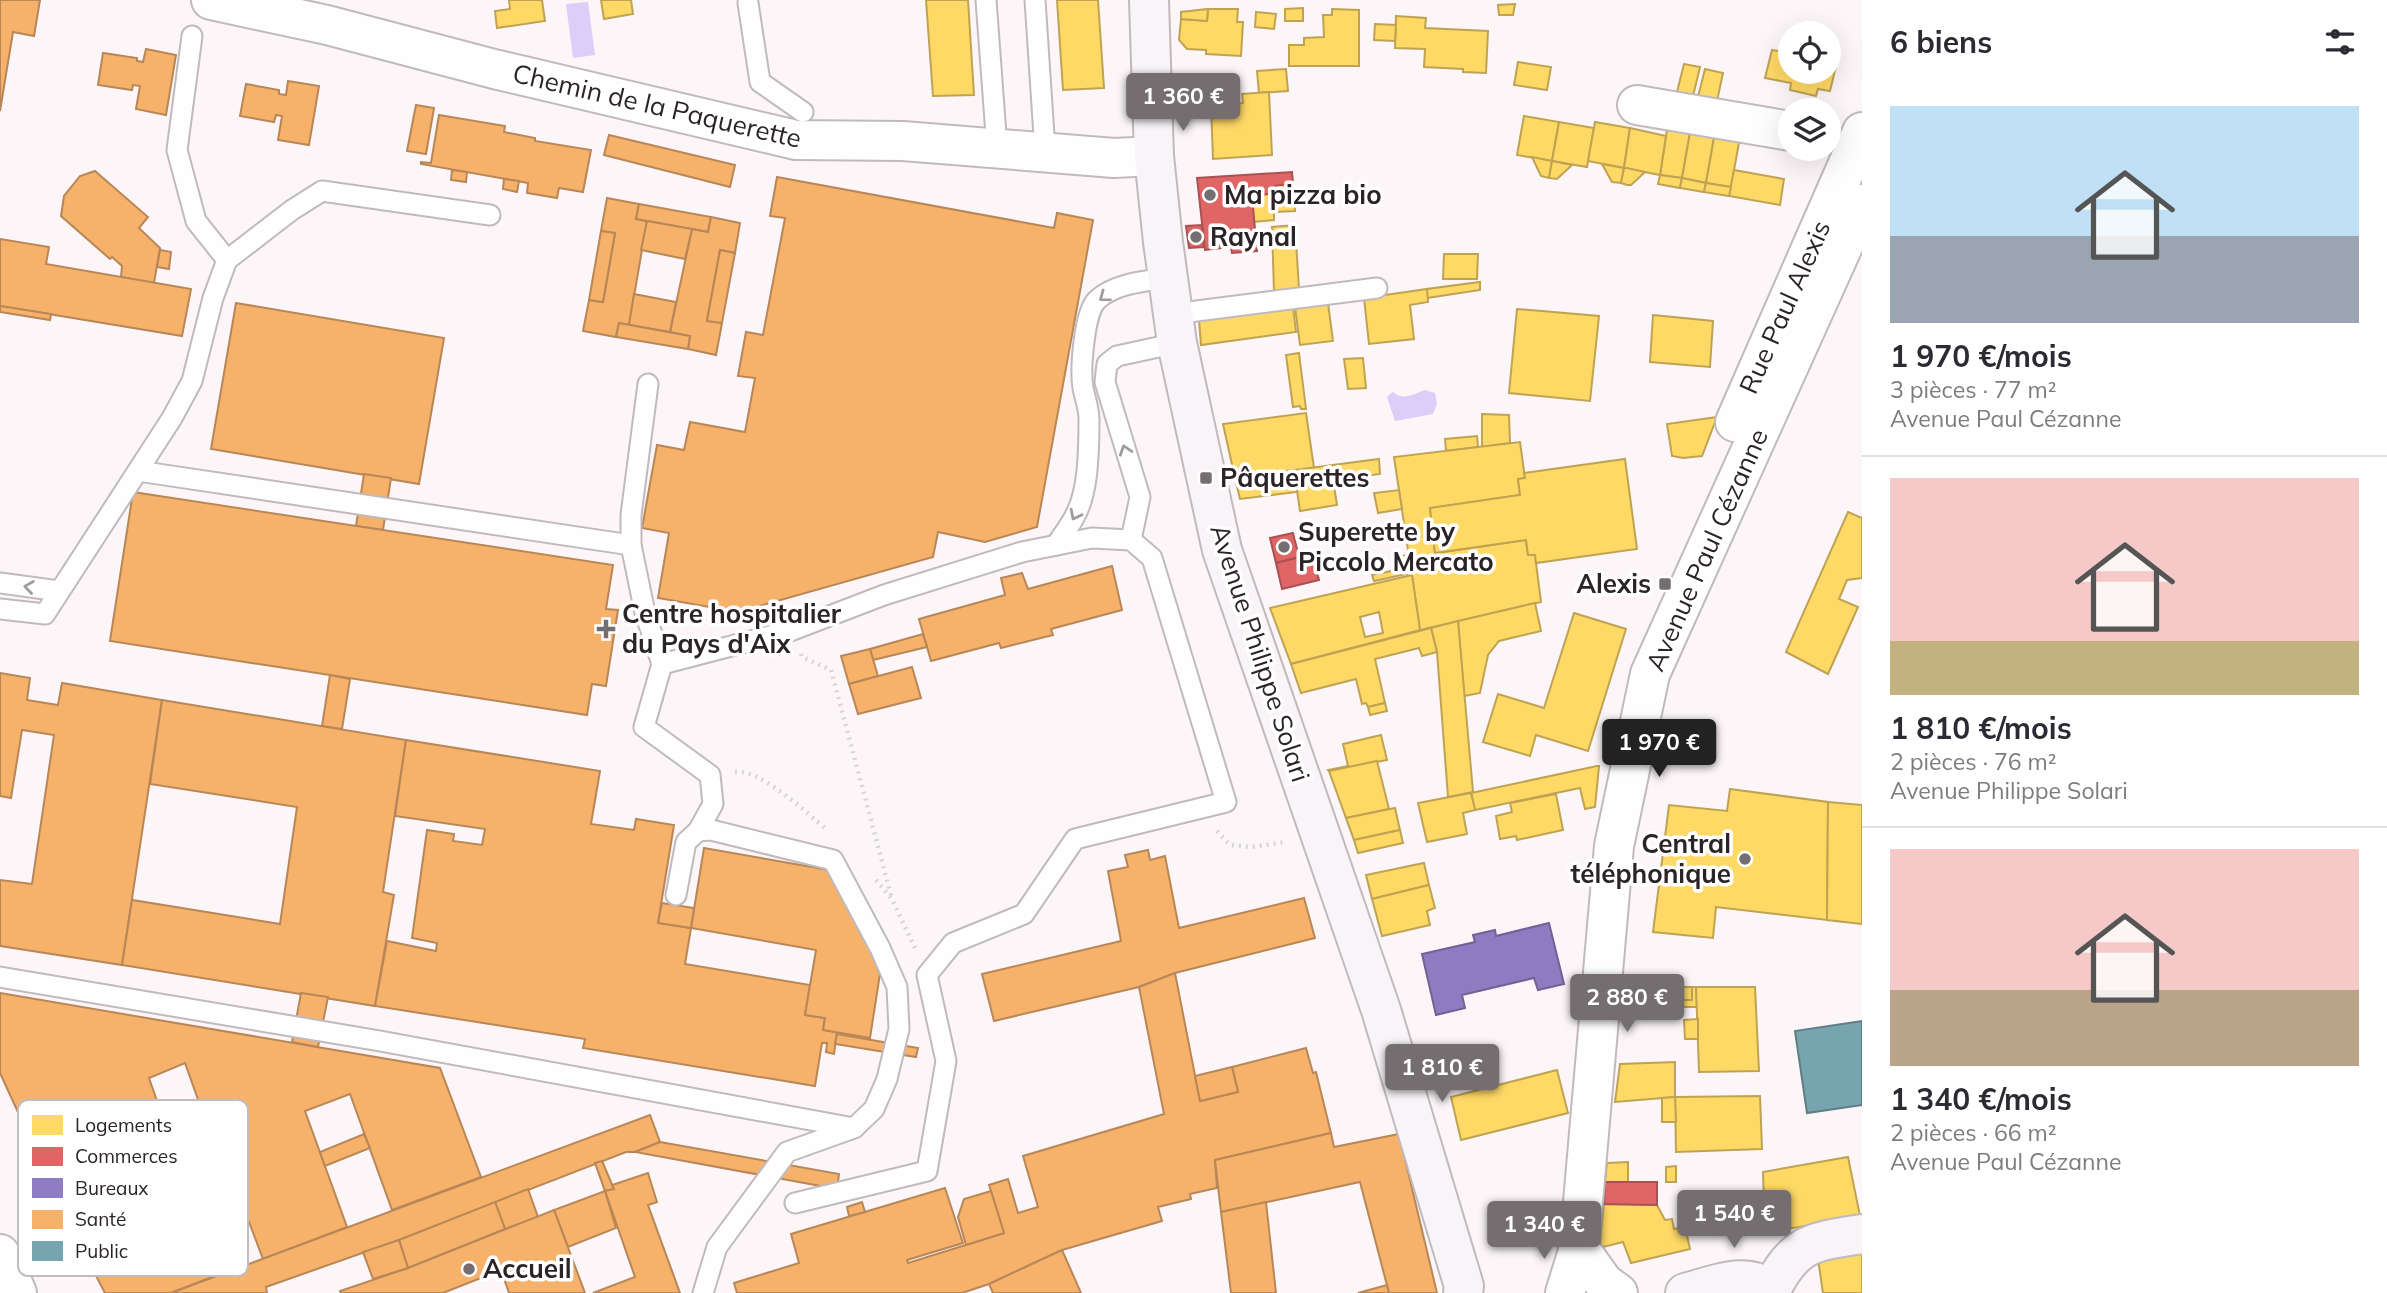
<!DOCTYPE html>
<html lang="fr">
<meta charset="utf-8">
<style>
body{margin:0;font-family:Mulish,sans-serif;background:#f2f2f3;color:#2b2b33;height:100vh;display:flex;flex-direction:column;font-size:26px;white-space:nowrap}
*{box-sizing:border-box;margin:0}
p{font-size:23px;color:#7c7c81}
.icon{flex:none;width:38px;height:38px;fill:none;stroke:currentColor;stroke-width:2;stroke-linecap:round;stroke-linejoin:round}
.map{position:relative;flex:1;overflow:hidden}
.drawer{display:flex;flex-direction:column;background:#fff;width:525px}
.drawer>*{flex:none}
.tools{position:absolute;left:1778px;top:21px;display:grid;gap:14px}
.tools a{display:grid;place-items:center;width:63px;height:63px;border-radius:50%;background:#fff;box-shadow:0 7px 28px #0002;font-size:35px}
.price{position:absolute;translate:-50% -60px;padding:0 16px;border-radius:7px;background:#746e70;color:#fff;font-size:23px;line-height:46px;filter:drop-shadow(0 2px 4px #0008)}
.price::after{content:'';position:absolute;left:50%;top:42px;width:21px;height:16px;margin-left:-10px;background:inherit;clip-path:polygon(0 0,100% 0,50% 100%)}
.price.active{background:#222;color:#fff}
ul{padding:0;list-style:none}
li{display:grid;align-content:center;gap:14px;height:371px;padding:0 28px}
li+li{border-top:2px solid #e1e1e2}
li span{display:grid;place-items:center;height:217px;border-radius:0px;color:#555}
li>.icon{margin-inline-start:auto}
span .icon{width:126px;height:126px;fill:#fffc;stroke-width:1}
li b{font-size:30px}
h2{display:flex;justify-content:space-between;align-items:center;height:84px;padding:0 28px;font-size:30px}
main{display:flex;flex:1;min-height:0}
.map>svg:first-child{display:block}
</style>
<main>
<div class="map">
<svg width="1862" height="1293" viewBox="0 0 1862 1293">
<rect width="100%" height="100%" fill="#fcf6f9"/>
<g fill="#ddcdf9">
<path d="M588 2 595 55 573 58 566 4Z"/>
<path d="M1425 390 1435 393 1437 404 1433 414 1395 421 1387 397 1393 392C1404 401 1413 394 1425 390Z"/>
</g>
<g fill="#ffd966" stroke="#bfa353" stroke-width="2" fill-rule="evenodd">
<path d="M509 0H542L545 21 497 28 495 11 510 9Z"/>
<path d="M601 0H631L633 14 604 19Z"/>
<path d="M926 0H968L974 95 933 96Z"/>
<path d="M1057 0H1098L1104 88 1063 90Z"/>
<path d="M1515 4 1513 15H1499L1498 5Z"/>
<path d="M1303 8V21H1285V9Z"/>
<path d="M1208 9H1238L1237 22H1243L1241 56 1206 54V50L1187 49 1179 40 1181 19 1207 21Z"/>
<path d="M1208 9 1207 21 1181 19V12Z"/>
<path d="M1332 9 1359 10V66H1289V45H1304V38L1324 37 1323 15H1332Z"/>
<path d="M1256 12 1276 14 1274 29 1255 27Z"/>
<path d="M1396 16 1426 18 1425 28 1488 31 1486 73 1463 72V69L1424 67 1425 49 1395 48Z"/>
<path d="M1375 24 1396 25 1395 41 1374 40Z"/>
<path d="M1772 50 1790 53V72H1829V61L1837 62 1830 91 1818 89 1816 96 1790 90 1791 83 1765 78Z"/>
<path d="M1518 62 1551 67 1547 90 1514 85Z"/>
<path d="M1684 64 1700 67 1693 96 1677 92Z"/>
<path d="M1286 69 1288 91 1259 93 1257 71Z"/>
<path d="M1705 69 1723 73 1717 101 1698 97Z"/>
<path d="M1269 92 1272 155 1213 159 1211 105 1243 103 1242 94Z"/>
<path d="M1524 116 1559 122 1552 161 1517 155Z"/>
<path d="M1559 122 1594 128 1587 167 1552 161Z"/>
<path d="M1595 122 1630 128 1624 168 1588 161Z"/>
<path d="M1668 123 1691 127 1682 178 1660 175Z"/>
<path d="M1691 127 1715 132 1706 183 1682 178Z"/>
<path d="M1630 128 1666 136 1660 175 1624 168Z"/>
<path d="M1715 132 1740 137 1731 187 1706 183Z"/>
<path d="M1532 157 1552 161 1549 178 1541 176Z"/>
<path d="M1552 161 1572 165 1557 179 1549 178Z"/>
<path d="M1602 164 1624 168 1621 183 1612 182Z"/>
<path d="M1624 168H1627L1645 172 1631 185H1627L1621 183Z"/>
<path d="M1734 170 1784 179 1780 205 1729 196Z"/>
<path d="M1660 175 1682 178 1680 188 1658 184Z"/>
<path d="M1682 178 1706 183 1704 192 1680 188Z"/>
<path d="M1293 183 1295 211 1274 212V220L1253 222 1252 196 1276 193 1275 186Z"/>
<path d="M1706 183 1731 187 1729 196 1704 192Z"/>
<path d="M1295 225 1299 289 1274 292 1272 227Z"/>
<path d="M1444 254H1478L1477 279H1443Z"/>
<path d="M1480 282V290L1427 298V289Z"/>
<path d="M1427 289 1428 302 1410 305 1414 339 1369 344 1364 298Z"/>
<path d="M1328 303 1333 341 1300 345 1295 307Z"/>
<path d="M1293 307 1296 332 1201 345 1199 319Z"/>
<path d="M1517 309 1599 316 1590 401 1509 393Z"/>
<path d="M1653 315 1713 321 1710 367 1650 362Z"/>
<path d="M1299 353 1306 409H1301L1300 406 1293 407 1286 355Z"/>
<path d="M1363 358 1366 388 1348 389 1344 359Z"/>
<path d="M1306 413 1314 468 1235 478 1223 424Z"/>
<path d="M1482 414 1509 415 1510 443 1482 447Z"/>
<path d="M1717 417 1702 456 1683 458 1672 456 1667 424Z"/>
<path d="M1477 436 1478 447 1446 451 1445 439Z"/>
<path d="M1520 442 1525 478 1518 479 1520 495 1430 508 1435 553 1526 540 1528 555H1535L1541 602 1420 630 1394 457Z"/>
<path d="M1379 459 1380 474 1333 480 1337 505 1300 511 1294 470Z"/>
<path d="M1625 459 1637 549 1536 563 1535 555H1528L1526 540 1435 553 1430 508 1520 495 1518 479 1525 478 1524 473Z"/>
<path d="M1294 470 1297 492 1240 499 1235 478Z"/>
<path d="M1399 490 1402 509 1378 513 1374 493Z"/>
<path d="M1848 512 1862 518V578L1847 580 1839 599 1858 607 1828 674 1786 652Z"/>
<path d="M1409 554 1412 573 1402 575 1399 557Z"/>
<path d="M1401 569 1402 575 1374 581 1372 575Z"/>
<path d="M1412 575 1420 630 1291 664 1270 608ZM1379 612 1383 633 1365 637 1360 617Z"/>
<path d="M1535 603 1541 631 1499 641 1488 655 1480 693 1464 696 1458 621Z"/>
<path d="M1574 613 1626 629 1588 751 1536 735 1530 756 1483 742 1498 694 1544 708Z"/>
<path d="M1458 621 1473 792 1448 797 1437 652 1431 628Z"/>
<path d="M1431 628 1437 652 1422 656 1419 648 1375 659 1385 703 1368 707 1366 703 1362 704 1356 679 1301 693 1291 664Z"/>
<path d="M1385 703 1387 711 1370 715 1368 707Z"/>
<path d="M1381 735 1387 760 1329 771 1328 770 1348 766 1343 744Z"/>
<path d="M1377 761 1389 809 1346 818 1329 771Z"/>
<path d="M1597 766H1599L1595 807 1585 809 1580 788 1475 810 1471 793Z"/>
<path d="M1730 789 1828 802 1827 920 1716 907 1713 938 1653 932 1669 805 1727 811Z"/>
<path d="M1471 793 1475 810 1463 813 1467 834 1427 842 1418 803Z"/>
<path d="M1556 794 1563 830 1517 840 1516 836 1500 839 1496 816 1512 812 1510 803Z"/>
<path d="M1828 802 1862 805V924L1827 920Z"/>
<path d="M1395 808 1400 830 1354 840 1346 818Z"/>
<path d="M1400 830 1403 843 1358 853 1354 840Z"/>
<path d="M1424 863 1429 885 1372 899 1366 875Z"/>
<path d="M1429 885 1435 908 1427 911 1430 925 1382 936 1372 899Z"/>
<path d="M1623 987H1692V1000H1670L1669 1007 1622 1006Z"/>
<path d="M1692 987H1696L1697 1007H1669L1670 1000H1692Z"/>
<path d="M1696 987H1755L1759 1071 1699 1072Z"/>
<path d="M1698 1019V1039H1685L1684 1020Z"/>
<path d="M1473 1051 1478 1068 1447 1076 1443 1058Z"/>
<path d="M1675 1062V1097L1615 1102 1620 1064Z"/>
<path d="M1557 1070 1568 1113 1461 1140 1451 1097Z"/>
<path d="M1760 1096 1762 1149 1676 1152 1675 1097Z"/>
<path d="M1675 1097 1676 1122H1662V1098Z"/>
<path d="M1848 1157 1860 1216 1765 1233 1763 1172Z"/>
<path d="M1628 1162V1182H1605L1607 1163Z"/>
<path d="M1676 1166V1182H1666V1167Z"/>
<path d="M1604 1204 1657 1205 1665 1220 1672 1219 1674 1229 1685 1227 1690 1249 1631 1263 1623 1242 1599 1248Z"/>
<path d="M1862 1253V1293H1823L1818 1259Z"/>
</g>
<g fill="#e06666" stroke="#aa5253" stroke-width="2">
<path d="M1292 172 1293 183 1275 186 1276 193 1252 196 1257 251 1232 253 1231 247 1205 250 1197 178Z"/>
<path d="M1202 225 1204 247 1189 248 1186 226Z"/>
<path d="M1293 533 1299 557 1276 563 1270 538Z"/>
<path d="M1312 554 1319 580 1282 589 1276 563Z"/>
<path d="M1605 1182H1657V1205L1604 1204Z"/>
</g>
<path fill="#8e7cc3" stroke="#706294" stroke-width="2" d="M1549 923 1564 984 1538 990 1534 978 1462 995 1465 1008 1436 1015 1422 954 1475 942 1473 935 1495 930 1496 936Z"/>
<g fill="#f6b26b" stroke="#b98757" stroke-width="2">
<path d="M0 0H40L34 36 13 32 0 111Z"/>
<path d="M146 49 176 55 166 115 136 109 140 86 133 85 132 90 98 85 103 53 137 58V61L143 62Z"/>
<path d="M288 81 319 86 309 145 278 140 282 116 276 115 274 122 240 116 246 84 279 90V94L286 95Z"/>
<path d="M416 105 434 108 426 154 407 151Z"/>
<path d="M439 115 505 126 504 132 535 138V141L591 150 583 192 559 188 557 198 527 193 528 183 421 164V162L431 163Z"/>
<path d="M609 135 735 165 730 187 604 155Z"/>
<path d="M452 170 467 172 466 182 451 180Z"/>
<path d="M95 171 148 217 139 228 160 248 154 283 121 277 122 266 112 257 110 259 61 216 64 196 80 176Z"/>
<path d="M777 177 1054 228 1057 213 1093 220 1037 527 985 542 938 532 933 557 738 612 658 598 669 533 642 528 657 445 684 450 690 422 745 432 755 378 738 376 746 332 763 335 785 218 770 216Z"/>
<path d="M504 179 519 181 517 192 503 189Z"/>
<path d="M607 198 639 204 636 219 647 221 629 325 619 323 616 337 583 331 589 300 603 302 615 233 601 231Z"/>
<path d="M639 204 711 217 708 232 636 219Z"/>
<path d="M711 217 740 223 735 253 720 250 707 321 722 323 716 355 688 349 690 336 670 332 692 229 708 232Z"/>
<path d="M647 221 692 229 685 259 641 250Z"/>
<path d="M601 231 615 233 603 302 589 300Z"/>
<path d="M0 239 49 247 46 264 191 289 182 336 0 306Z"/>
<path d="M160 250 171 252 169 269 157 267Z"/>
<path d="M720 250 735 253 722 323 707 321Z"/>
<path d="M634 294 676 302 670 332 629 325Z"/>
<path d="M236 303 444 338 419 484 211 449Z"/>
<path d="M0 306 51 314 50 320 0 312Z"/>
<path d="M619 323 690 336 688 349 616 337Z"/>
<path d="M364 474 391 478 383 530 356 526Z"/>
<path d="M133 492 613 565 606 609 618 610 606 686 592 684 587 715 110 641Z"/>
<path d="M1112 566 1122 610 1051 629 1053 635 1001 648 999 643 931 661 919 619 1005 595 1001 578 1022 573 1028 589Z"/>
<path d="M923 634 927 647 873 660 870 649Z"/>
<path d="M870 649 878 676 849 684 841 656Z"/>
<path d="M912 667 921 698 858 714 849 684Z"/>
<path d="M0 673 30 678 27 700 58 705 62 683 162 700 122 965 0 946V880L32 884 54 735 22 730 11 798 0 796Z"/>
<path d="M330 675 350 679 342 729 322 726Z"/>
<path d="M162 700 406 740 383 892 394 895 375 1006 122 965 132 900 280 924 297 807 150 784Z"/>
<path d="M406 740 600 771 591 824 634 830 636 819 674 825 658 923 691 928 685 964 810 985 805 1015 825 1018 823 1030 837 1032 834 1054 826 1052 827 1043H822L815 1086 583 1048 585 1039 375 1006 387 941 436 951 437 943 412 938 427 830 454 834 453 841 482 845 485 829 395 816Z"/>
<path d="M704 848 829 870 882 961 870 1038 823 1030 825 1018 805 1015 816 950 691 928Z"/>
<path d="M1148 850 1150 860 1165 856 1179 928 1304 898 1315 938 1175 973 1139 987 994 1021 982 974 1121 941 1108 871 1128 867 1125 855Z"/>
<path d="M662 903 694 908 691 928 658 923Z"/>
<path d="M1175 973 1200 1101 1238 1092 1232 1067 1306 1048 1313 1073 1316 1072 1331 1133 1215 1160 1217 1188 1190 1194 1191 1199 1158 1207 1162 1221 1062 1250 989 1284 962 1293H737L734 1283 799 1263 791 1234 945 1188 963 1243 907 1260 908 1263 1004 1233 989 1185 1008 1179 1018 1213 1038 1207 1023 1156 1164 1114 1139 987Z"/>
<path d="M0 993 440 1068 481 1177 392 1210 350 1094 305 1111 347 1227 263 1259 219 1143 200 1105 185 1063 149 1078 163 1118 173 1159 217 1275 171 1293H105L72 1230 0 1073Z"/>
<path d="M301 993 328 997 318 1047 292 1042Z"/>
<path d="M837 1034 918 1048 916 1057 835 1044Z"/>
<path d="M1232 1067 1238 1092 1200 1101 1195 1076Z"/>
<path d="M650 1115 660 1142 635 1152H626L399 1240 266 1287 267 1293H171Z"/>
<path d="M1331 1133 1334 1147 1399 1134 1437 1293H1389L1360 1182 1221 1212 1215 1160Z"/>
<path d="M364 1134 370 1148 325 1166 320 1152Z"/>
<path d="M660 1142 839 1174 837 1189 635 1152Z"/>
<path d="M602 1161 614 1189 605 1191 595 1163Z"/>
<path d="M648 1173 657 1202 648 1205 680 1293H593L635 1277 605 1191 614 1189 612 1185Z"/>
<path d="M528 1189 538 1217 505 1229 495 1202Z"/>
<path d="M605 1191 616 1228 568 1247 554 1210Z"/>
<path d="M991 1191 1004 1233 966 1245 958 1217 964 1199Z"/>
<path d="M495 1202 505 1229 408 1268 399 1240Z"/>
<path d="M862 1202 865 1212 849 1216 847 1207Z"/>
<path d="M1266 1202 1276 1293H1231L1221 1212Z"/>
<path d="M554 1210 585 1293H509L501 1270 443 1293H341L340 1291 408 1268Z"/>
<path d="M399 1240 408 1268 373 1279 363 1252Z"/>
<path d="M1062 1250 1081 1293H993L989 1284Z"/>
<path d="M1387 1285 1389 1293H1358Z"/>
</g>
<path fill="#76a5af" stroke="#607e86" stroke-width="2" d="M1862 1021V1105L1807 1113 1795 1031Z"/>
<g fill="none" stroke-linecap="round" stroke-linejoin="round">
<defs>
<g id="lane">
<path d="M986 0 997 148"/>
<path d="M1035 0 1045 151"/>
<path d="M748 3 760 82 803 112"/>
<path d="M192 36 177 150 196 221 227 260"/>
<path d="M1173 314 1377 288"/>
<path d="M648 384 631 515V545L645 613 662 664 644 727 710 775 713 804 698 831 686 842 676 895"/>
<path d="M138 471 631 545"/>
<path d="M1131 540 1140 497 1105 382 1107 364 1117 356 1177 343"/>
<path d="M1056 545C1067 529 1079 514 1083 494 1088 476 1089 439 1089 419 1089 409 1085 398 1083 388 1080 370 1084 312 1097 300 1115 283 1146 281 1168 278"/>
<path d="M0 583 59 591"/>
<path d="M0 609 45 614 172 418 192 381 213 298 227 260 292 210 322 191 490 215"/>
<path d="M662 664 793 630 884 595 1022 552 1092 538 1131 540 1152 558 1226 802 1075 839 1024 914 953 943 927 975 946 1061 927 1171 795 1203"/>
<path d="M698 831 711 830 833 860 880 948 897 987 899 1029 887 1079 874 1109 854 1128 787 1152 717 1247 703 1293"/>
<path d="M0 977 380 1041 854 1128"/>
</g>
<g id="street">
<path d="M211 0 327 25 494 69 796 140 903 141 1114 158 1154 156"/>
<path d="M1637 105 1790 131"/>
<path d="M1735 422 1862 132"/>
<path d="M1579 1248 1604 1283 1618 1293"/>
<path d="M0 1254 17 1293"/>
<path d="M1565 1293 1579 1248 1614 846 1650 674 1862 204"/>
</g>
<g id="secondary">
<path d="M1149 0 1154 156 1163 242 1177 343 1222 550 1381 1010 1464 1286 1463 1293"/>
<path d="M1771 1290C1795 1242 1812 1242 1862 1234"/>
<path d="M1685 1293C1713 1286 1750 1268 1772 1293"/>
</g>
</defs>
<use href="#lane" stroke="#c0babd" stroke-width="23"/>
<use href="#street" stroke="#c0babd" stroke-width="42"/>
<use href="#secondary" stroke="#c0babd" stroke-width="42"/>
<g stroke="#d7d5d6" stroke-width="4.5" stroke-dasharray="2 5" stroke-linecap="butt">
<path d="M801 654 802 657 831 670 892 899"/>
<path d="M735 772C759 768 807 813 826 829"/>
<path d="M1217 831 1230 845 1252 847 1286 842"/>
<path d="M876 880 892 899 915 948"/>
</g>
<use href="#lane" stroke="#fffefe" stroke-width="19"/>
<use href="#street" stroke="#fffefe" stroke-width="38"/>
<use href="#secondary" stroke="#f8f4f8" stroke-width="38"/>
</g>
<defs><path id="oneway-chevron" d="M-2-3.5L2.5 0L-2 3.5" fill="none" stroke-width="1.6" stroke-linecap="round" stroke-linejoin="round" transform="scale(1.75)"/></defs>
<g stroke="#a09c9d">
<use href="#oneway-chevron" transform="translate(1104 297) rotate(143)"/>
<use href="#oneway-chevron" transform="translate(1125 450) rotate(-108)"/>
<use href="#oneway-chevron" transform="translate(1075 515) rotate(117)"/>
<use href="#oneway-chevron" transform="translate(29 587) rotate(-172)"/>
</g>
<g fill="#746e70" stroke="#fff" stroke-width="2.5">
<circle cx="1210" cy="195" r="7"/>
<circle cx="1196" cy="237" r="7"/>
<rect x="1199" y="471" width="14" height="14" rx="3.5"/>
<circle cx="1284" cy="547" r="7"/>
<rect x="1658" y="577" width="14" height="14" rx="3.5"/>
<path d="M602.5 618.5h7v7h7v7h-7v7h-7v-7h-7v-7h7z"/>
<circle cx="1745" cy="859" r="7"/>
<circle cx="469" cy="1269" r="7"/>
</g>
<g text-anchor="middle" stroke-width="7" stroke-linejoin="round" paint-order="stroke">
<g font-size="26" fill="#2b2427" stroke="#fff">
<text transform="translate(657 106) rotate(13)" y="9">Chemin de la Paquerette</text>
<text transform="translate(1785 307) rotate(-66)" y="9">Rue Paul Alexis</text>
<text transform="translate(1707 550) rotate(-66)" y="9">Avenue Paul Cézanne</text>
<text transform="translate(1260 653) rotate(72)" y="9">Avenue Philippe Solari</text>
</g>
<g font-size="26" font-weight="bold" fill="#2b2427" stroke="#fff" text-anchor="start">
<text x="1224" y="204">Ma pizza bio</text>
<text x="1210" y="246">Raynal</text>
<text x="1220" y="487">Pâquerettes</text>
<text x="1298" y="541">Superette by<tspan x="1298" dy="30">Piccolo Mercato</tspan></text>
<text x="1651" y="593" text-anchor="end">Alexis</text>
<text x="622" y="623">Centre hospitalier<tspan x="622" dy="30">du Pays d'Aix</tspan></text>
<text x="1731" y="853" text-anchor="end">Central<tspan x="1731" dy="30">téléphonique</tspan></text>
<text x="483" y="1278">Accueil</text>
</g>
</g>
<rect x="18" y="1100" width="230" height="176" rx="10" fill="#fff" stroke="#bfbdbe" stroke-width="2"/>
<rect x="32" y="1115" width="31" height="20" fill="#ffd966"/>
<rect x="32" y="1147" width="31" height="19" fill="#e06666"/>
<rect x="32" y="1178" width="31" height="20" fill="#8e7cc3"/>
<rect x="32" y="1210" width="31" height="19" fill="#f6b26b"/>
<rect x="32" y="1241" width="31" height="20" fill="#76a5af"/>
<g font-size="19" fill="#2b2427">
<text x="75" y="1132">Logements</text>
<text x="75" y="1163">Commerces</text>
<text x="75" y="1195">Bureaux</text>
<text x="75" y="1226">Santé</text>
<text x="75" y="1258">Public</text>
</g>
</svg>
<div class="tools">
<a><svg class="icon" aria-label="locate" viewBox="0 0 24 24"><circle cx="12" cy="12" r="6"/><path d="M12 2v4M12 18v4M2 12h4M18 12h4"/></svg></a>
<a><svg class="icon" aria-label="layers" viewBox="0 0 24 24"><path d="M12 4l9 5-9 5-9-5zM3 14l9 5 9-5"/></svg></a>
</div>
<b class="price" style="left:1183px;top:133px">1 360 €</b>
<b class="price active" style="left:1659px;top:779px">1 970 €</b>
<b class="price" style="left:1627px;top:1034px">2 880 €</b>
<b class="price" style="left:1442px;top:1104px">1 810 €</b>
<b class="price" style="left:1734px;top:1250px">1 540 €</b>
<b class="price" style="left:1544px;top:1261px">1 340 €</b>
</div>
<section class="drawer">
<h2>6 biens<svg class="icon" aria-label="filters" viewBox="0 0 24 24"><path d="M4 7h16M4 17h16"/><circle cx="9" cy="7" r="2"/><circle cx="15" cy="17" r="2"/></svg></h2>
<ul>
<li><span style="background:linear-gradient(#bfe0f5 60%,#9aa5b1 0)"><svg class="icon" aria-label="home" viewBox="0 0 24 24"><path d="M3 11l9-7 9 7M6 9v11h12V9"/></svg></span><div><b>1 970 €/mois</b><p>3 pièces · 77 m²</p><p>Avenue Paul Cézanne</p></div></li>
<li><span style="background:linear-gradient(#f6c9c9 75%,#c2b280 0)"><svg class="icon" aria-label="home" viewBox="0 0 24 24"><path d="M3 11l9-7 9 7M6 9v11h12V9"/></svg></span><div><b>1 810 €/mois</b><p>2 pièces · 76 m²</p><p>Avenue Philippe Solari</p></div></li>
<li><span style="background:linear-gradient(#f6c9c9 65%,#b9a48a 0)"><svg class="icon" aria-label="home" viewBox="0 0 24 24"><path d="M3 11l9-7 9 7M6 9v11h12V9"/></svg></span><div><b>1 340 €/mois</b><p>2 pièces · 66 m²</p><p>Avenue Paul Cézanne</p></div></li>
</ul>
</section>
</main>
